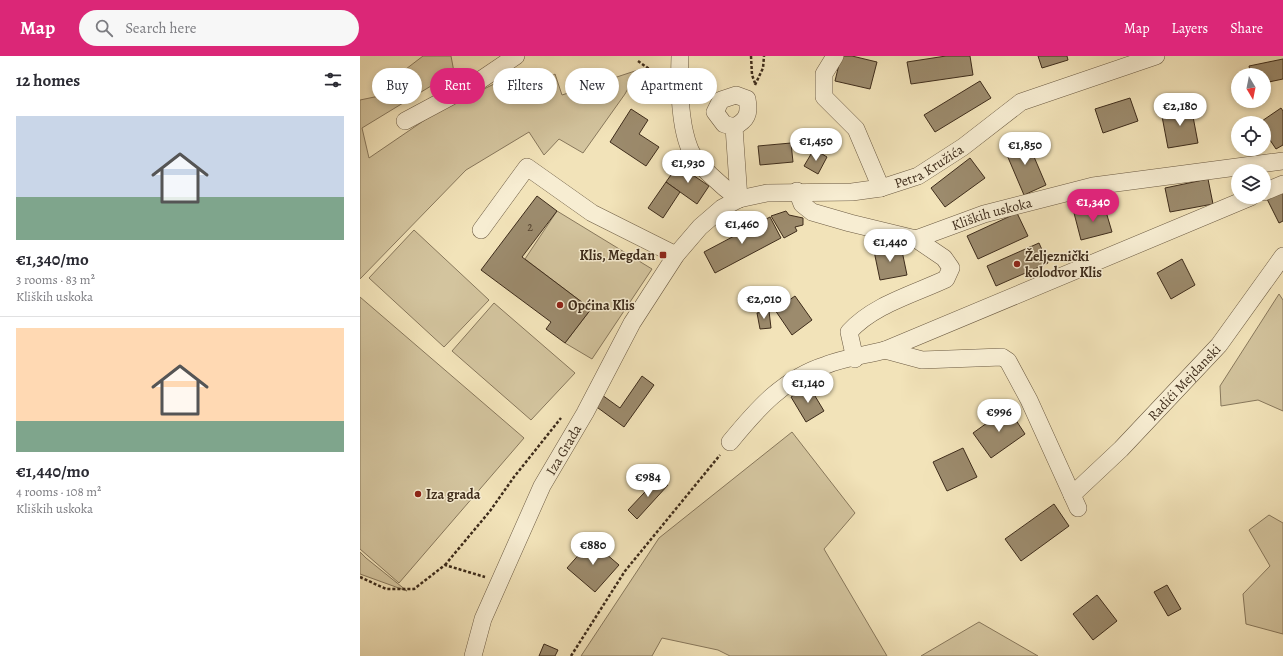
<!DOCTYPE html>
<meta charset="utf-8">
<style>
body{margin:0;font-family:Alegreya,serif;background:#f7f7f7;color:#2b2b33;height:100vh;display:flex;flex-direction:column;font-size:15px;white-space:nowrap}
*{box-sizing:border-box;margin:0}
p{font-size:13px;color:#7c7c81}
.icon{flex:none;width:22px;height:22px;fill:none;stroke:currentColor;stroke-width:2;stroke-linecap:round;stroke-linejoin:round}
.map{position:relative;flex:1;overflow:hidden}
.details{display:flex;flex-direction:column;background:#fff;width:360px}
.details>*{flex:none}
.hud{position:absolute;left:12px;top:12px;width:380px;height:36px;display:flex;gap:8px}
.needle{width:26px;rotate:170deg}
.buttons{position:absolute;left:871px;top:12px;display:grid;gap:8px}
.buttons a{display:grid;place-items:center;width:40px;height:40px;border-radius:50%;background:#fff;box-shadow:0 2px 6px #0003;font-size:20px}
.price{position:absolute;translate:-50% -34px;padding:0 9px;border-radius:14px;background:#fff;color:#222;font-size:13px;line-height:26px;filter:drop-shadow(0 1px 2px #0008)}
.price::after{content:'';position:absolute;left:50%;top:24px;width:12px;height:9px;margin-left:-6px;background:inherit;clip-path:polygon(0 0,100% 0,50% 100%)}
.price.current{background:#db2777;color:#fff}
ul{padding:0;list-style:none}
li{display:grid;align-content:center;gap:8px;height:212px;padding:0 16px}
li+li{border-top:1px solid #e1e1e2}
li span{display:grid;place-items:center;height:124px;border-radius:0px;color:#555}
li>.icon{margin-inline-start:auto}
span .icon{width:72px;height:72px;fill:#fffc;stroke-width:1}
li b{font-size:17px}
h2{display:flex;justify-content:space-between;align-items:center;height:48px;padding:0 16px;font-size:17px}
.chip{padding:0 14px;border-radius:18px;background:#fff;box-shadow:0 2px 6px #0003;font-size:14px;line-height:36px}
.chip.current{background:#db2777;color:#fff}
header{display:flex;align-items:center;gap:24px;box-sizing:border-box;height:56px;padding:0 20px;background:#db2777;color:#fff}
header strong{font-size:19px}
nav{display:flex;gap:22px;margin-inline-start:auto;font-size:14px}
.search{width:280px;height:36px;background:#f7f7f7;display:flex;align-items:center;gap:10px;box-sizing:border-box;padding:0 14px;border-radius:22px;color:#7c7c81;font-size:15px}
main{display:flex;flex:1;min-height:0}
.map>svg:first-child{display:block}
</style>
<header>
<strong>Map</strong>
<div class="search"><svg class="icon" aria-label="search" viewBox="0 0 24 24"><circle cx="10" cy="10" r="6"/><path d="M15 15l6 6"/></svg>Search here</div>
<nav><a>Map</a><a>Layers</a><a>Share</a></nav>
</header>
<main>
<section class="details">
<h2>12 homes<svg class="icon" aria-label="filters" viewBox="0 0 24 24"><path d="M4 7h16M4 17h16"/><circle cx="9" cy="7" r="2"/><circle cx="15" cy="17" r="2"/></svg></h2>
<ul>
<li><span style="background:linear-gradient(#c9d6e8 65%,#7fa58c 0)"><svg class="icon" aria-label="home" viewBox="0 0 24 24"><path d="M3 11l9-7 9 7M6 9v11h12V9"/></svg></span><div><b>€1,340/mo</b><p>3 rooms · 83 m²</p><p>Kliških uskoka</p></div></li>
<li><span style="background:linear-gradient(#ffd9b3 75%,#7fa58c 0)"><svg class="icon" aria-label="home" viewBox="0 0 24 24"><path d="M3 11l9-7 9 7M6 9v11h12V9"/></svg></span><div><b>€1,440/mo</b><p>4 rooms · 108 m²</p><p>Kliških uskoka</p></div></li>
</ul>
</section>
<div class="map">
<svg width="923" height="600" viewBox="0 0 923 600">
<rect width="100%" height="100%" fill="#f2e3b9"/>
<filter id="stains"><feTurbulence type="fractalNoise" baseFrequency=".005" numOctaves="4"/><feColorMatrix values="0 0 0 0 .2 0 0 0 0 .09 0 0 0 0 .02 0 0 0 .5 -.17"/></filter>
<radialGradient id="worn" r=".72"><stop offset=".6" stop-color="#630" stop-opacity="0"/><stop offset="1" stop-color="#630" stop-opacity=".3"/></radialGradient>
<g fill="#d3c49e" stroke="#88785c">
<path d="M63 0H91L94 16 2 72 9 102 72 59 146 22 159 41 195 18 202 39 278 14 265 38 223 97 199 83 184 99 169 76 106 114 0 223V44L24 39 46 13Z"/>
<path d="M197 155 292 213 232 303 205 287 231 253 165 203Z"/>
<path d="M54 174 129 244 84 291 9 222Z"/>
<path d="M919 238 923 244V355L898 344 861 350 860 330Z"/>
<path d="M0 241 164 382 39 527 0 493Z"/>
<path d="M134 247 215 317 171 364 92 295Z"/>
<path d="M432 376 495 457 464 493 527 600H370L358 594 302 582 292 600H221L299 482Z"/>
<path d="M909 459 923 467V578L886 568 883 538 910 510 889 474Z"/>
<path d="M0 496 6 502 47 535 0 518Z"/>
<path d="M619 566 678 600H561Z"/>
</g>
<g fill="#9c8b6d" stroke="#3e2c1b">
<path d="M481 0H492L517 6 510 33 475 25Z"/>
<path d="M586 0H610L613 19 551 28 547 6Z"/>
<path d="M678 0H707L708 4 682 12Z"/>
<path d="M923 3V23L904 27V19H891L889 10Z"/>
<path d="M620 25 631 42 575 76 564 59Z"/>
<path d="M770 42 778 65 743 77 735 53Z"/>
<path d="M831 50 838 87 808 92 801 55Z"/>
<path d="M921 52 923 55V89L916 93 904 75V67H899Z"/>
<path d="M271 53 288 64 279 78 299 91 286 110 250 86Z"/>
<path d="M666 82 686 129 664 139 644 92Z"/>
<path d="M431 87 433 106 400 109 398 90Z"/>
<path d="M454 93 467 101 458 118 444 110Z"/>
<path d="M610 102 625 122 585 151 571 132Z"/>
<path d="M318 109 349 130 337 148 306 126Z"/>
<path d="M848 123 853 148 810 156 805 132Z"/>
<path d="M306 126 320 136 303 162 288 152Z"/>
<path d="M923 136V165L919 167 907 143Z"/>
<path d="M177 140 197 155 162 201 231 253 205 287 186 273 191 266 121 214Z"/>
<path d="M744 149 752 176 721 184 714 157Z"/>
<path d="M426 155 429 159 443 162V169L435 171 437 175 424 182 411 160Z"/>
<path d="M657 157 668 180 618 203 607 180Z"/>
<path d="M410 161 421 182 355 217 344 196Z"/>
<path d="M679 187 688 207 636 230 627 210Z"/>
<path d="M541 190 547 219 520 224 514 195Z"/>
<path d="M822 203 835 229 811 243 797 217Z"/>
<path d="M435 240 452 264 432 279 415 254Z"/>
<path d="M409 255 411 272 400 273 397 257Z"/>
<path d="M282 320 294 329 264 371 234 349 242 339 260 352Z"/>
<path d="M449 330 464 355 446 366 431 341Z"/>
<path d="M648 352 665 378 631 402 613 377Z"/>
<path d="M603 392 617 421 587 435 573 406Z"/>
<path d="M299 421 308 429 277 463 268 454Z"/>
<path d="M694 448 709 470 661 505 645 483Z"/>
<path d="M231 485 259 509 235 536 207 512Z"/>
<path d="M807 529 821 553 808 560 794 536Z"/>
<path d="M737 539 757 565 733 584 713 558Z"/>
<path d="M184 588 198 594 195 600H179Z"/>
</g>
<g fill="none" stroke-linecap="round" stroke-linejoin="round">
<defs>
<g id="minor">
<path d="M320 0C319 27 319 65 329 91 334 107 365 133 379 143"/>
<path d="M475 0 464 18V41L496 73 521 132"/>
<path d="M45 65 116 27 156 0"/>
<path d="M374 71 364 68 355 56 361 44 376 39 387 43C390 58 387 64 374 71L379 143"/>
<path d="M437 135 442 148 452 156 490 167 556 183 584 202 591 212 586 223C554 238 513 249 489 276L495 303"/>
<path d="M904 136 923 128"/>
<path d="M121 174 167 111 232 157 316 199"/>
<path id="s1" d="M556 183 624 158 733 130 923 105"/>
<path d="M525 294 562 304 642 301 648 305 669 344 718 452"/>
<path d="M370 386C397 353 424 322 466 309 484 302 506 299 525 294L891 141"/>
<path id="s2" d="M712 439 761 393 859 289 923 200"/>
<path id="s3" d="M113 600 123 563 182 430 225 357 272 267 316 199 340 171 362 152 379 143 407 137 492 136 521 132 558 120 603 91 661 46 796 0"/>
</g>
</defs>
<use href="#minor" stroke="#6b5a42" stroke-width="18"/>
<g stroke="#3e2c1b" stroke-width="2.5" stroke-dasharray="3 2" stroke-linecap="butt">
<path d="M391 0 392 19 395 27"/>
<path d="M278 5 292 15 304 19"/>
<path d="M336 27 345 30"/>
<path d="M395 29 403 12 404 0"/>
<path d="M85 509 130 455 154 421 201 362"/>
<path d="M0 521 26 533H54L85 509 125 521"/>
<path d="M211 600 265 515 360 399"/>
</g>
<use href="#minor" stroke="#f7edd2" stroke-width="17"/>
</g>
<g fill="#8f2418" stroke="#f7edd2" stroke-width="1.5">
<rect x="299" y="195" width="8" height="8" rx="2"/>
<circle cx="657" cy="208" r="4"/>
<circle cx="200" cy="249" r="4"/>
<circle cx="58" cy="438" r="4"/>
</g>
<g text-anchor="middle" stroke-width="3" stroke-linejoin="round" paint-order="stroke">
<g font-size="12" fill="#564430">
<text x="170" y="175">2</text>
</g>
<g font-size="14" fill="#3e2c1b" stroke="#f7edd2">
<text dy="5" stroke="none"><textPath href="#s3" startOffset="732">Petra Kružića</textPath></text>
<text dy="5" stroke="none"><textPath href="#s1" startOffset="80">Kliških uskoka</textPath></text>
<text dy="5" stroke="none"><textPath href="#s2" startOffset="159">Radići Mejdanski</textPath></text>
<text dy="5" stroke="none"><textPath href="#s3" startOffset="226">Iza Grada</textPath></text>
</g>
<g font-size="14" font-weight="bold" fill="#3e2c1b" stroke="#f7edd2" text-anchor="start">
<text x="295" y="204" text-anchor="end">Klis, Megdan</text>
<text x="665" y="205">Željeznički<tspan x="665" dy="16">kolodvor Klis</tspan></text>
<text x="208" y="254">Općina Klis</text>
<text x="66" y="443">Iza grada</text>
</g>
</g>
<rect width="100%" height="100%" filter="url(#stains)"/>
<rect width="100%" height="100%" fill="url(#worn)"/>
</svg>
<div class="buttons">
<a><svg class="needle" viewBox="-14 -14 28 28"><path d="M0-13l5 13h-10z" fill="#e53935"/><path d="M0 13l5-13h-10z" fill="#7c7c81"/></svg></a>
<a><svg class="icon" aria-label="locate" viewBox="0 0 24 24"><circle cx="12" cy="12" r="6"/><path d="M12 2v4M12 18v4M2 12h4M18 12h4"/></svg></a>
<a><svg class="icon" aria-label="layers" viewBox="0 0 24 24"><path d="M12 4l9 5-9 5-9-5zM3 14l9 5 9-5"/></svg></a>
</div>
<b class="price" style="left:820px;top:71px">€2,180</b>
<b class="price" style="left:456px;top:106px">€1,450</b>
<b class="price" style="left:665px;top:110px">€1,850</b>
<b class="price" style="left:328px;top:128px">€1,930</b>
<b class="price current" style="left:733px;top:167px">€1,340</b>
<b class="price" style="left:382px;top:189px">€1,460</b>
<b class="price" style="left:530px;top:207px">€1,440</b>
<b class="price" style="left:404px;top:264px">€2,010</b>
<b class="price" style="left:448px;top:348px">€1,140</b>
<b class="price" style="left:639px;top:377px">€996</b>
<b class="price" style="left:288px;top:442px">€984</b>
<b class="price" style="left:233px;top:510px">€880</b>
<div class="hud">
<a class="chip">Buy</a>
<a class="chip current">Rent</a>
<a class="chip">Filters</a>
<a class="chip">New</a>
<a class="chip">Apartment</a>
</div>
</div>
</main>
